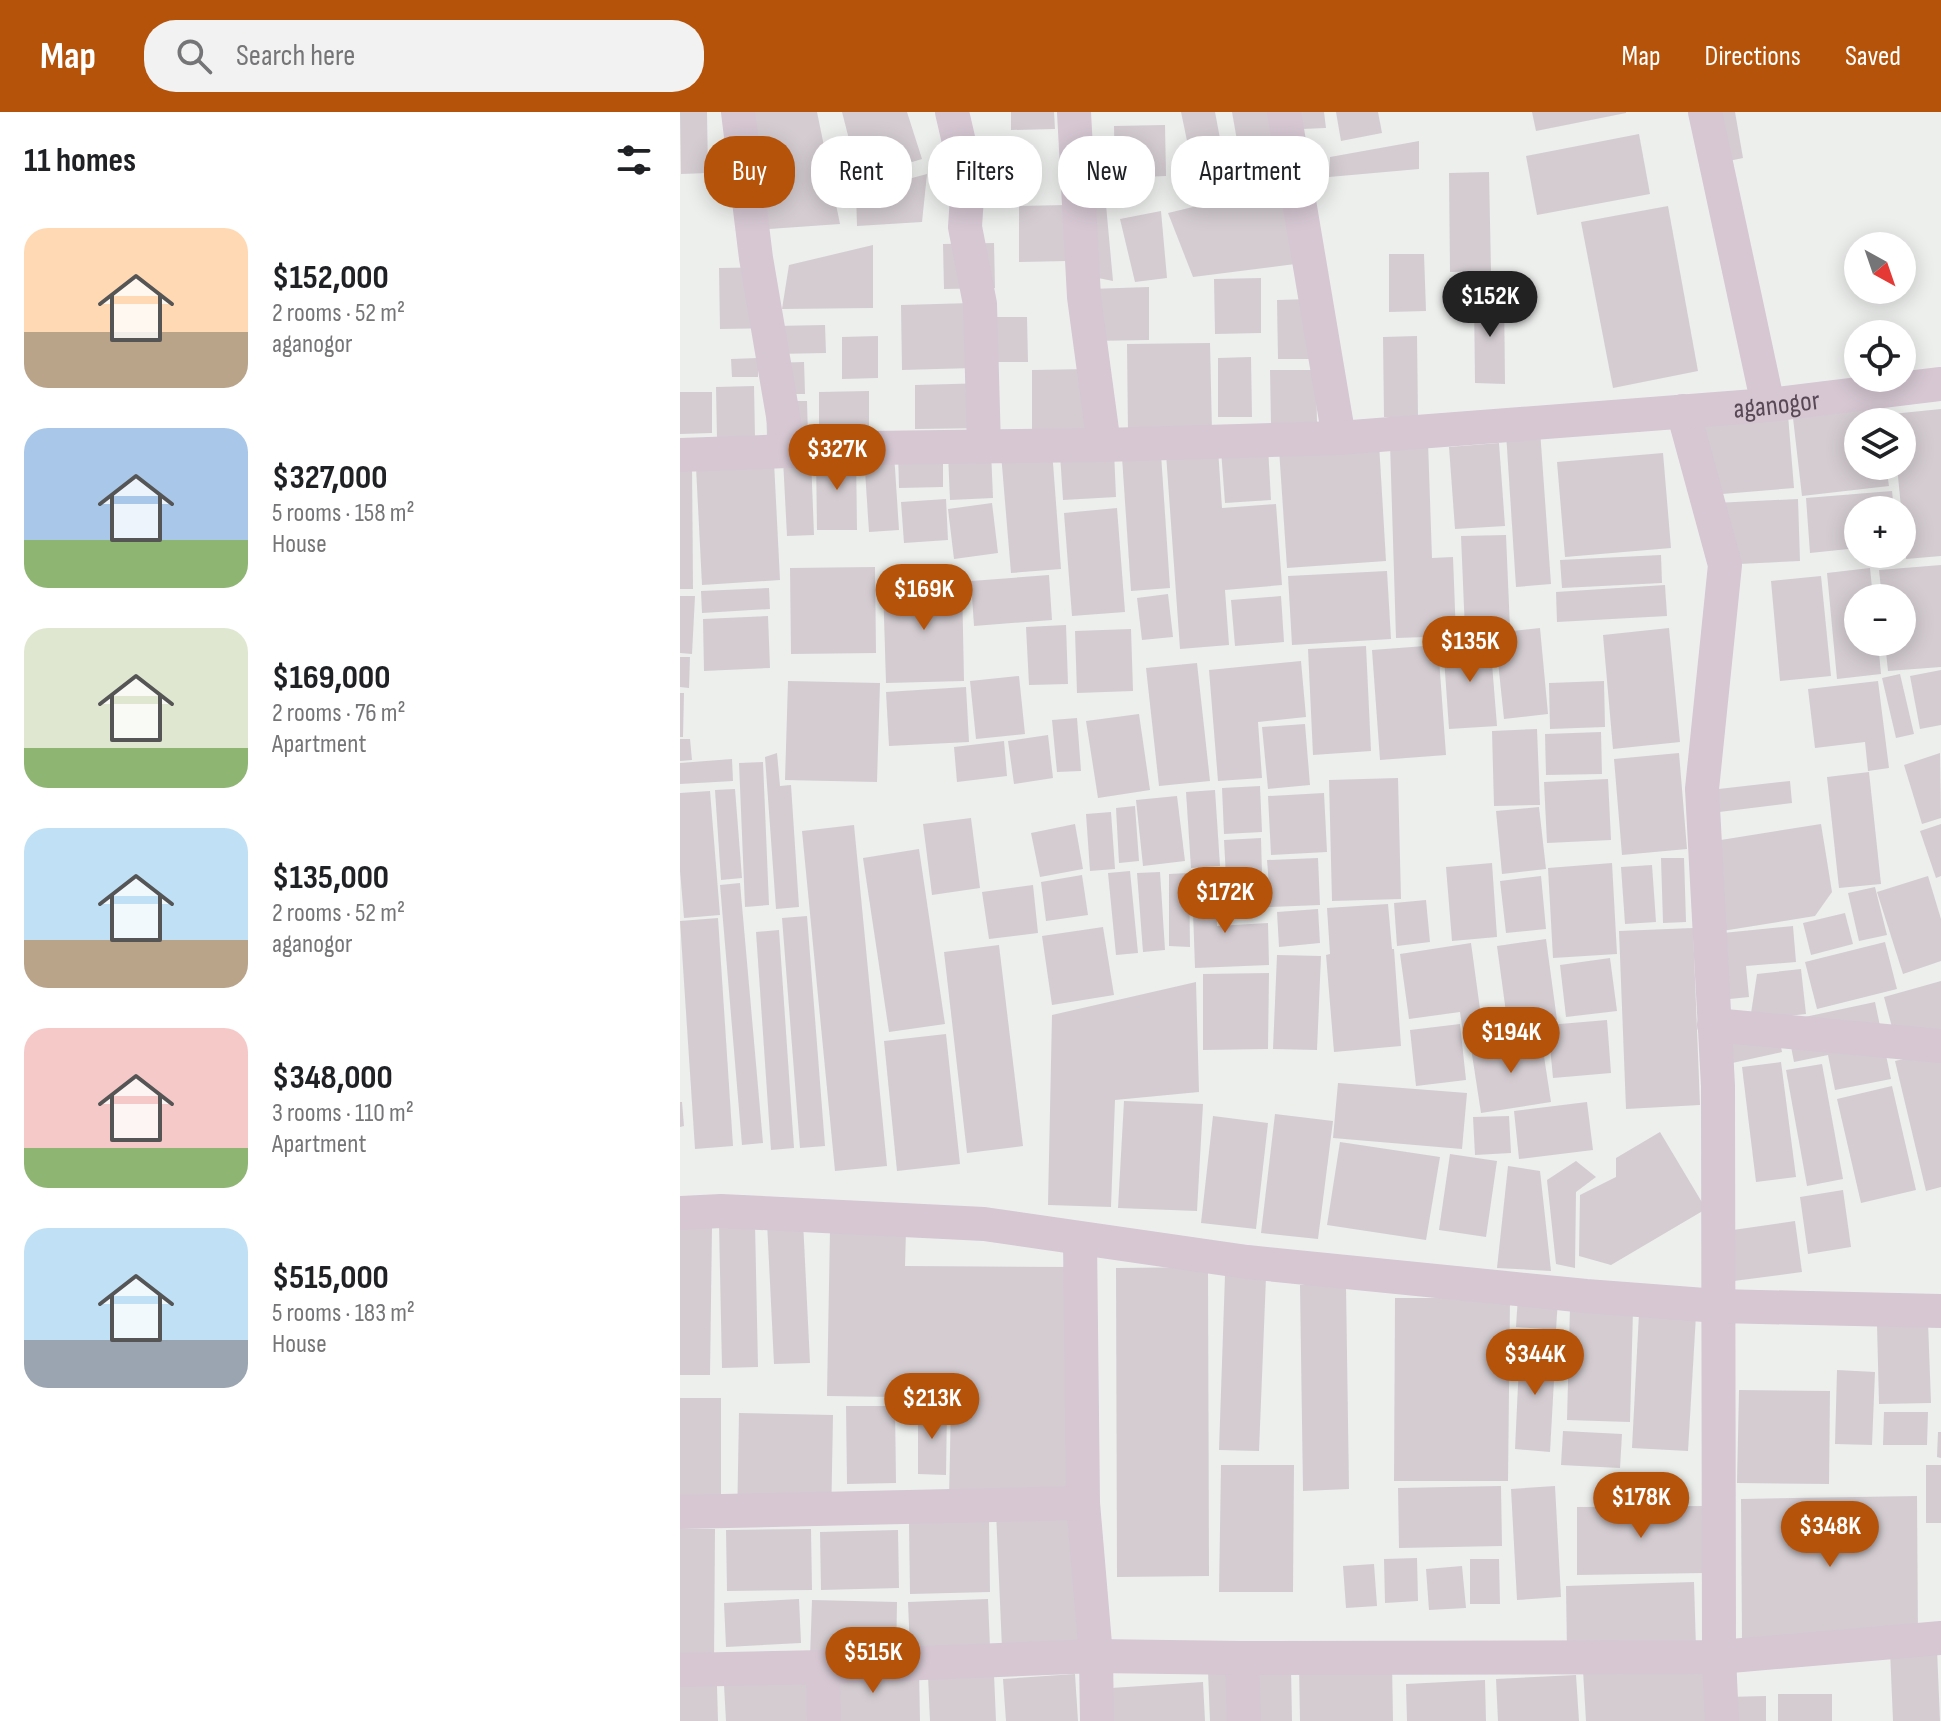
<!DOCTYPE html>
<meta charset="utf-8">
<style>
body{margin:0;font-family:"Sofia Sans Condensed",sans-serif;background:#f2f2f2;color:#202124;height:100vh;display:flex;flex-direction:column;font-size:30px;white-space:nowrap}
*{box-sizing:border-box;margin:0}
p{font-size:26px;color:#757577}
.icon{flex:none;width:44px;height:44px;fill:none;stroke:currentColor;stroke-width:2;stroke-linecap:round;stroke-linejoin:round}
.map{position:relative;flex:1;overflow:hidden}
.drawer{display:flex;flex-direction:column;background:#fff;width:680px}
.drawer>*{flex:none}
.banner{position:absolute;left:24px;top:24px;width:760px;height:72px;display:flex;gap:16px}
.needle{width:52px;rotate:140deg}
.fabs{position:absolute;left:1164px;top:120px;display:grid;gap:16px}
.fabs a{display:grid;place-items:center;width:72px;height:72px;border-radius:50%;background:#fff;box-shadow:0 4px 20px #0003;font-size:40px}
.price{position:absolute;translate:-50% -68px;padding:0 18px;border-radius:28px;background:#b45309;color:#fff;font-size:26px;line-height:52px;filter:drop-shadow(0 2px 4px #0008)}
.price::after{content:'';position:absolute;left:50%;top:48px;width:24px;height:18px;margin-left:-12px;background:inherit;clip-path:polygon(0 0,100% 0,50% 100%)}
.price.selected{background:#222;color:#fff}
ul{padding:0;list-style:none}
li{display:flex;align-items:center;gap:24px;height:200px;padding:0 24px}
li span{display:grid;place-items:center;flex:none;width:224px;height:160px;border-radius:24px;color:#555}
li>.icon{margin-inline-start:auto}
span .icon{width:96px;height:96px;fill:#fffc;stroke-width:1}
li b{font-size:34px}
h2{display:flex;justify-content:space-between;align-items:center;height:96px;padding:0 24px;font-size:34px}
.pill{padding:0 28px;border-radius:32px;background:#fff;box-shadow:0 4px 20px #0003;font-size:28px;line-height:72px}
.pill.selected{background:#b45309;color:#fff}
header{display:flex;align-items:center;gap:48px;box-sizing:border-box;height:112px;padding:0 40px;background:#b45309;color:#fff}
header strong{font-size:38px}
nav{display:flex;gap:44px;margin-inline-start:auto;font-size:28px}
.search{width:560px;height:72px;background:#f2f2f2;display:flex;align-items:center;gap:20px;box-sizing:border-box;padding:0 28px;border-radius:32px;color:#757577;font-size:30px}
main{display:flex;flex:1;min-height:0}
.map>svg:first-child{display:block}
</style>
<header>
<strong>Map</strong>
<div class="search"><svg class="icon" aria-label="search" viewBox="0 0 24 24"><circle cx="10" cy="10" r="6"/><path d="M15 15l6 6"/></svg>Search here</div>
<nav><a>Map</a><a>Directions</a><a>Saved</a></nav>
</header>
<main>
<section class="drawer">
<h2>11 homes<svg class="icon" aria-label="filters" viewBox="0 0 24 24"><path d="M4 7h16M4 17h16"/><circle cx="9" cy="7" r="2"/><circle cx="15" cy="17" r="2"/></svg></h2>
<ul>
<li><span style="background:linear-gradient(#ffd9b3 65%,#b9a48a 0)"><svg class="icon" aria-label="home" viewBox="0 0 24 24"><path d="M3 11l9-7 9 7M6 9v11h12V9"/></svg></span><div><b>$152,000</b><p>2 rooms · 52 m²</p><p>aganogor</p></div></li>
<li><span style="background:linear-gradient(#a9c7e8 70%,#8fb573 0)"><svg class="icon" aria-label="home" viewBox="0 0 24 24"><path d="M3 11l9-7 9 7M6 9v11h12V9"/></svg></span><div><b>$327,000</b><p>5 rooms · 158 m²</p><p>House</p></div></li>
<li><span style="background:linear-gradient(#dfe7d0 75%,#8fb573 0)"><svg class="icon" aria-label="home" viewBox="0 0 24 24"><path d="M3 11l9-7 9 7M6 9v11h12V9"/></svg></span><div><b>$169,000</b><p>2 rooms · 76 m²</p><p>Apartment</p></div></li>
<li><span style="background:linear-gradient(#bfe0f5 70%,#b9a48a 0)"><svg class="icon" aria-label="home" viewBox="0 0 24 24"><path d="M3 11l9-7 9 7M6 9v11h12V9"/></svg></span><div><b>$135,000</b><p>2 rooms · 52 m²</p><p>aganogor</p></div></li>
<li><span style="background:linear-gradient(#f6c9c9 75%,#8fb573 0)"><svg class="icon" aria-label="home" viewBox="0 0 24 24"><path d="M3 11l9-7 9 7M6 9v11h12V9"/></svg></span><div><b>$348,000</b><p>3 rooms · 110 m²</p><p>Apartment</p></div></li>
<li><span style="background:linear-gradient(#bfe0f5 70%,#9aa5b1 0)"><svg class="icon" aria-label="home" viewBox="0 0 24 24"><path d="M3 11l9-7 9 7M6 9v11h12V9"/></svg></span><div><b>$515,000</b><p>5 rooms · 183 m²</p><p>House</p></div></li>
</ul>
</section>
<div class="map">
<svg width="1261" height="1609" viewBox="0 0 1261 1609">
<rect width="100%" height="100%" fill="#edefed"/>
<g fill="#d4ccd1">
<path d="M0 0H27L28 61 1 62Z"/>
<path d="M50 0H137L160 112 62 119Z"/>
<path d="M162 0H227L242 47 179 66Z"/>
<path d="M331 0H374L375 17 331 18Z"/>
<path d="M501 0H535L541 32 510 43Z"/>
<path d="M552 0H592L595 27 558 34Z"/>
<path d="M621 0H644L646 16 621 17Z"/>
<path d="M656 0H698L702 21 661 29Z"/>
<path d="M852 0H946V1L856 19Z"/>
<path d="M1025 0H1055L1063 46 1034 52Z"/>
<path d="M485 13 486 64 435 66 434 14Z"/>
<path d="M959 22 970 82 857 103 846 44Z"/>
<path d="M739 29V57L649 65 650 45Z"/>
<path d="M427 30V80L402 81V31Z"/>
<path d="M328 31 330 95 273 96 259 52Z"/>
<path d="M601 40 604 63 535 77 529 53Z"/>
<path d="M809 60 811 159 770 160 769 61Z"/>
<path d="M247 62 242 110 177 114 176 81Z"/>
<path d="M604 73 623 151 513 165 488 101Z"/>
<path d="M387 93 388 149 339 150V94Z"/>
<path d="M426 93 433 169 413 165 400 95Z"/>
<path d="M988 94 1018 259 933 276 901 110Z"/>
<path d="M481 99 487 166 455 170 440 107Z"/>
<path d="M314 131 315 176 264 177 263 132Z"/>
<path d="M193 133V196L102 197 109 153Z"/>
<path d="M709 142H744L746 199 709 200Z"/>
<path d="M93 155 94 216 40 217 39 156Z"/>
<path d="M581 166V221L535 222 534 167Z"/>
<path d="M469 175V228L411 229 410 177Z"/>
<path d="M824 182 825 272 795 271 794 183Z"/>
<path d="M631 187 632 247H598L597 188Z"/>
<path d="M292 191 293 256 222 258 221 193Z"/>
<path d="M295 205H347L348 250H296Z"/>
<path d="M145 213 146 241 96 242 95 214Z"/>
<path d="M198 224V266L162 267V225Z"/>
<path d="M737 224 738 305H704L703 225Z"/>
<path d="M530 231 532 320 448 322 447 232Z"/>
<path d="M571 245 572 305H538V246Z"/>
<path d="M78 246V265H52L51 247Z"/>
<path d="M124 250 125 282H91L90 251Z"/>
<path d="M410 257 411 319 352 320V258Z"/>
<path d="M590 258H636L637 312 591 314Z"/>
<path d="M308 271 309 316 235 317V273Z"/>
<path d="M74 274 75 326 37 327 36 275Z"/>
<path d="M189 279V320L139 321V280Z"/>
<path d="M0 280H32V321L0 322Z"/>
<path d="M86 289H127L128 325 87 326Z"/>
<path d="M1199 295 1201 310H1178V354H1206L1209 374 1122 384 1113 306Z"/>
<path d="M1261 297V444L1226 447 1217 354H1222V310H1213L1212 302Z"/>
<path d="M1108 303 1114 376 1030 383 1024 309Z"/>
<path d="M860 318 871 472 836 475 826 321Z"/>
<path d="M748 330 752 446 773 445 776 524 716 526 710 331Z"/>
<path d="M699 331 706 449 607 456 599 337Z"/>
<path d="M819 331 825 414 775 417 769 335Z"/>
<path d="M588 335 591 388 545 391 541 338Z"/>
<path d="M538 337 542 396 596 392 602 473 545 478 549 533 500 537 486 342Z"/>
<path d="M372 338 381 457 331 461 321 342Z"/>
<path d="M218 339H263V375L219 376Z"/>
<path d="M311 339 313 386 270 388 268 342Z"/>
<path d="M434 339 436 385 383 388 380 342Z"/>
<path d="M214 341 219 418 189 420 184 343Z"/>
<path d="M983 341 991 436 885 445 877 350Z"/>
<path d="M176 342 177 418H137L136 343Z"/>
<path d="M481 342 490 476 451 479 442 345Z"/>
<path d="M131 346 134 423 107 424 103 347Z"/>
<path d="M0 350H12L13 477H0Z"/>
<path d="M94 350 100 468 22 473 16 355Z"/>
<path d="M1212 379 1214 398H1178V436L1130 441 1126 386Z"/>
<path d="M266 387 268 428 224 431 221 390Z"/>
<path d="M1118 387 1120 449 1039 453 1035 391Z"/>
<path d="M312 391 318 441 274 447 268 397Z"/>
<path d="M437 396 445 500 392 504 384 401Z"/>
<path d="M826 423 830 517 785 519 781 424Z"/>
<path d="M981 443 982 471 882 476 880 448Z"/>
<path d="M1261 453V555L1208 559 1205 530H1222V486H1202L1199 458Z"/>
<path d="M195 455 196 541 111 542 110 456Z"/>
<path d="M1190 456 1193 486H1178V530H1198L1201 562 1157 567 1147 461Z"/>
<path d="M707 459 711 527 612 533 608 464Z"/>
<path d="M369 463 372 508 294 514 291 469Z"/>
<path d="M1141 464 1151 564 1100 569 1091 469Z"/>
<path d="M282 470 284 569 206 571 203 472Z"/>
<path d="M985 473 987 504 877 510 876 480Z"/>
<path d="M89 476 90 497 22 501 21 479Z"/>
<path d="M488 482 493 525 462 528 457 486Z"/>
<path d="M0 484H15L12 542 0 541Z"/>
<path d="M601 484 604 530 555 534 551 488Z"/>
<path d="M88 504 90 556 24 559 23 507Z"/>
<path d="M386 513 388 572 349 573 346 515Z"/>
<path d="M860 516 868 602 824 607 815 521Z"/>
<path d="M989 516 1000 630 933 637 923 523Z"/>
<path d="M451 517 453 579 397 581 395 519Z"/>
<path d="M810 527 817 614 769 617 763 531Z"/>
<path d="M758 533 766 643 700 648 692 538Z"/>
<path d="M686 534 691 639 633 643 628 537Z"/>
<path d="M0 545H10L9 576 0 575Z"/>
<path d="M621 549 626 605 578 610 582 666 538 669 529 558Z"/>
<path d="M517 551 530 669 479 674 466 556Z"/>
<path d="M1261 558V613L1240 617 1230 564Z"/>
<path d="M1220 562 1234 622 1216 626 1202 566Z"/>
<path d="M339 564 345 622 296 627 290 569Z"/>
<path d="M108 569 200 571 197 670 105 668Z"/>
<path d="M924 569 925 615 870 617 869 571Z"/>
<path d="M1198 569 1209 656 1188 659 1185 630 1135 636 1128 577Z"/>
<path d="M286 575 289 630 209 634 206 580Z"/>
<path d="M0 581H4L3 625H0Z"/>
<path d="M459 602 470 678 418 686 406 609Z"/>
<path d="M397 606 401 659 377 660 372 608Z"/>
<path d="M625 612 630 673 588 677 582 615Z"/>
<path d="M857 617 860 693 814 694 812 619Z"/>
<path d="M921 620 922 662 866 663 865 622Z"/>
<path d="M368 623 373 666 334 672 328 629Z"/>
<path d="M0 627H10L12 648 0 649Z"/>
<path d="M324 629 327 664 277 670 274 635Z"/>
<path d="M97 641 100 674 111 673 119 795 96 797 85 645Z"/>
<path d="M999 641 1007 737 942 743 934 647Z"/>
<path d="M1260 641 1261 706 1242 712 1224 653Z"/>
<path d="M52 647 53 669 0 672V651Z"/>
<path d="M83 650 89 793 65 795 59 651Z"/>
<path d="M1189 660 1201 772 1159 776 1147 665Z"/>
<path d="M718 666 721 787 652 789 649 668Z"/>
<path d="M928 667 931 728 867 731 864 670Z"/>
<path d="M1110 669 1112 691 1023 702 1021 679Z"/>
<path d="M580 674 582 720 544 722 542 676Z"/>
<path d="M55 677 62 766 41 768 35 678Z"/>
<path d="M535 678 540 754 511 756 506 680Z"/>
<path d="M30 679 40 803 4 806 0 759V681Z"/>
<path d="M644 681 647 740 591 743 588 684Z"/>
<path d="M497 684 505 749 463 754 456 688Z"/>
<path d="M455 694 459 749 439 751 436 696Z"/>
<path d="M859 695 866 757 822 762 816 699Z"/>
<path d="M431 700 435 757 410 759 406 702Z"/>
<path d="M291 706 300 776 252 783 243 712Z"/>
<path d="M395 712 403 757 360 765 351 721Z"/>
<path d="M1141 712 1152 780 1135 804 1036 820 1022 731Z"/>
<path d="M1261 712V764L1256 766 1240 719Z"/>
<path d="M174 713 207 1054 155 1059 122 719Z"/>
<path d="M581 726 582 763 546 765 544 728Z"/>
<path d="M239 737 265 912 209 920 183 746Z"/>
<path d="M638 746 640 793 564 796V775L589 773 587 748Z"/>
<path d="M981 746H1004L1006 810 983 811Z"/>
<path d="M812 751 817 825 772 829 766 755Z"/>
<path d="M932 751 937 842 873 846 868 756Z"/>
<path d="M972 753 976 810 945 812 941 755Z"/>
<path d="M450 759 458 841 436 843 428 761Z"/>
<path d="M480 760 485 838 463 840 457 761Z"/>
<path d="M509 761 510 835 489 834V762Z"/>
<path d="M402 763 408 803 366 809 361 770Z"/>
<path d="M861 764 866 817 826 821 820 769Z"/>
<path d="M1248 764 1261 807V849L1223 862 1197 780Z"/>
<path d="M536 770 537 814 588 811 589 853 515 856 512 771Z"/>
<path d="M60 771 83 1031 62 1033 40 773Z"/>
<path d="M353 773 358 821 309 827 302 780Z"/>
<path d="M1195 775 1207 823 1179 829 1168 781Z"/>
<path d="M746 788 750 830 717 834 714 791Z"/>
<path d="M708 792 712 837H714L721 934 654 940 646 843 650 842 647 796Z"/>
<path d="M638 797 640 831 599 835 597 800Z"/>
<path d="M1165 801 1173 832 1131 843 1123 811Z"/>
<path d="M127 804 145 1034 120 1036 102 806Z"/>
<path d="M38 806 53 1034 15 1037 0 809Z"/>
<path d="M1113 814 1116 850 1066 854 1069 885 1030 889 1023 823Z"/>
<path d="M423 815 434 883 372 893 362 824Z"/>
<path d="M1013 816 1020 993 946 997 939 819Z"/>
<path d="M99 818 114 1036 91 1038 76 820Z"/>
<path d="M866 827 877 908 828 915 817 834Z"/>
<path d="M1205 830 1217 877 1137 897 1125 850Z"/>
<path d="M791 831 803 919 783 921 780 900 729 907 720 842Z"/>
<path d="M319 833 343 1034 287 1041 264 840Z"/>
<path d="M597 843 641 844 637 938 593 937Z"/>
<path d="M930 846 937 899 886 905 880 853Z"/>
<path d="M1121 857 1126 902 1070 908 1077 862Z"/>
<path d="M589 861 588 937 523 938V862Z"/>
<path d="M1261 869V922L1217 934 1204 885Z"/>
<path d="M516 870 519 980 435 988 431 1095 368 1093 372 903Z"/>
<path d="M1195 890 1211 967 1155 978 1148 943 1114 950 1106 909Z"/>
<path d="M927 908 931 961 873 966 868 913Z"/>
<path d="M780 912 786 968 736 974 730 918Z"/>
<path d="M1097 912 1102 940 1034 955 1027 928Z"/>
<path d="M266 922 280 1052 217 1059 204 929Z"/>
<path d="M861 925 871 990 801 1001 791 936Z"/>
<path d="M1261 938V1075L1246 1079 1215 949Z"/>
<path d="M1101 950 1116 1065 1076 1070 1062 955Z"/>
<path d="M1142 952 1163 1067 1127 1074 1106 958Z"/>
<path d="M658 971 787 981 782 1037 653 1026Z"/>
<path d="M1212 974 1236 1078 1181 1091 1157 987Z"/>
<path d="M444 989 523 992 517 1099 438 1096Z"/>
<path d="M0 990H2L4 1014 0 1015Z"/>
<path d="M907 990 913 1038 839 1047 834 999Z"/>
<path d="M595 1002 653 1009 638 1127 581 1121Z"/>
<path d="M533 1004 588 1011 576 1117 521 1111Z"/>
<path d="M829 1004 831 1041 795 1043 793 1005Z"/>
<path d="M980 1020 1026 1097 931 1153 899 1144 900 1083 936 1065V1046Z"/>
<path d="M660 1030 760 1045 746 1128 647 1113Z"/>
<path d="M770 1042 817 1049 806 1125 759 1118Z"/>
<path d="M896 1049 916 1065 896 1080 895 1156 876 1152 867 1068Z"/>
<path d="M828 1054 860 1059 871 1159 817 1156Z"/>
<path d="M1163 1078 1171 1135 1128 1142 1120 1085Z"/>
<path d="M123 1109 130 1251 94 1252 87 1110Z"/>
<path d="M1115 1109 1122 1160 1046 1170 1039 1120Z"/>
<path d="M39 1111H75L78 1255 42 1256Z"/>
<path d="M0 1115H32L30 1263H0Z"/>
<path d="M150 1117 226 1118 225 1154 391 1155 388 1388 269 1387 271 1292H215L216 1285 147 1284Z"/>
<path d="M528 1155 529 1464 437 1465 436 1156Z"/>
<path d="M545 1163 586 1165 579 1339 539 1338Z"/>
<path d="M620 1173H666L669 1377 623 1379Z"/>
<path d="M838 1184 878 1187 876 1218 836 1215Z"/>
<path d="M715 1186H830L828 1369H714Z"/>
<path d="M890 1195 953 1197 950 1310 887 1308Z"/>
<path d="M959 1201 1016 1203 1008 1339 952 1336Z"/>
<path d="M1248 1210 1251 1291 1199 1292 1197 1212Z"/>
<path d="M840 1231 876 1232 870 1340 835 1337Z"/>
<path d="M1157 1258 1195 1260 1192 1333 1155 1332Z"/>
<path d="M1059 1278 1150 1279 1149 1372 1057 1371Z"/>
<rect x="0" y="1286" width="41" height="109"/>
<path d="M166 1294H215L216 1371 167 1372Z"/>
<path d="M238 1295H267L266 1363 238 1362Z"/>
<path d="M1204 1300H1248L1247 1333H1203Z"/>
<path d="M59 1301 153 1303 151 1413 57 1412Z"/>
<path d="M883 1319 942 1322 940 1356 881 1353Z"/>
<path d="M1258 1320H1261V1346L1257 1345Z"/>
<path d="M541 1353H614L613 1480H539Z"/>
<rect x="1246" y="1353" width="15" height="58"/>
<path d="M821 1374 822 1434 719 1436 718 1376Z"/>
<path d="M875 1374 881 1485 837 1488 831 1377Z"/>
<path d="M1237 1384 1238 1527 1062 1529 1061 1387Z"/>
<path d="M1024 1394 1025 1461 897 1463V1395Z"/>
<path d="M397 1396 403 1533 322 1536 316 1400Z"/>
<path d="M309 1407 310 1480 230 1482 229 1409Z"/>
<path d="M0 1417H35L34 1551H0Z"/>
<path d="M131 1417 132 1478 47 1479 46 1418Z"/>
<path d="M218 1418 219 1476 141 1478 140 1420Z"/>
<path d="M737 1446 738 1489 705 1491 704 1447Z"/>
<path d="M790 1447H819L820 1492H790Z"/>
<path d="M694 1452 697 1494 666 1496 663 1454Z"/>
<path d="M782 1454 786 1496 749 1498 746 1457Z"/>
<path d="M1014 1470 1016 1537 887 1541 886 1474Z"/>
<path d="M119 1487 121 1531 46 1535 44 1491Z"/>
<path d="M308 1487 310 1535 230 1538 228 1490Z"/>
<path d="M132 1488 217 1490 216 1548 130 1546Z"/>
<path d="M1257 1537 1260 1609H1213L1210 1538Z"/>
<path d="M1026 1549 1029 1609H906L903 1558Z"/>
<path d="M712 1551 713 1609H620L619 1553Z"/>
<path d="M570 1554 611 1555 612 1609H571Z"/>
<path d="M239 1557 240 1609H147V1558Z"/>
<path d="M557 1557 559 1609H530L528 1559Z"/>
<path d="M314 1562 316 1609H250L248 1564Z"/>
<path d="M395 1562 398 1609H326L323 1567Z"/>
<path d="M896 1563 899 1609H818L816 1567Z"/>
<path d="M133 1567 135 1609H46L44 1573Z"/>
<path d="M805 1568 806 1609H727L726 1572Z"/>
<path d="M523 1570 525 1609H433L431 1576Z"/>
<path d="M0 1574H37L38 1609H0Z"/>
<rect x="1098" y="1582" width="54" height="27"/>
<path d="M1086 1584V1609H1048L1047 1585Z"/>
</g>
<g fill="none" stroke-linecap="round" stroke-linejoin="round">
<g stroke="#d6c7d3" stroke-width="34">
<path d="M58 0 76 146 109 339"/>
<path d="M272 0 288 69 285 115 300 192 304 335"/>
<path d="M394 0 404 185 424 333"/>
<path d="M604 0 659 326"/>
<path d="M1025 0 1088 293"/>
<path d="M1003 299 1045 453 1022 677 1038 974 1039 1545 1042 1609"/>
<path id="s1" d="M0 343 189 336 424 333 659 326 1088 293 1261 272"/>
<path d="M1034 913 1261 934"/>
<path d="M0 1101 41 1099 304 1112 567 1150 906 1184 1038 1194 1261 1199"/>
<path d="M400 1127 403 1391 416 1544 417 1609"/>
<path d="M0 1400 403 1391"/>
<path d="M562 1546 564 1609"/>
<path d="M143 1555 144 1609"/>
<path d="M0 1558 143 1555 416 1544 562 1546 1039 1545 1261 1526"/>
</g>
</g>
<g text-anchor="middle" stroke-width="6" stroke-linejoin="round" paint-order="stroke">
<g font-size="28" fill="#584755" stroke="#fff">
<text dy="10" stroke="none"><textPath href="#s1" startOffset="1098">aganogor</textPath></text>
</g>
</g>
</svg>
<div class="fabs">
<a><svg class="needle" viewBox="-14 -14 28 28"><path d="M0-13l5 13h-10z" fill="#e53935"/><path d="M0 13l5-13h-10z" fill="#757577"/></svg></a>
<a><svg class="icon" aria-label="locate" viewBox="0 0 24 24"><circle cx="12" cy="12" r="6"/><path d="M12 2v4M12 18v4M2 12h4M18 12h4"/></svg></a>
<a><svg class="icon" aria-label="layers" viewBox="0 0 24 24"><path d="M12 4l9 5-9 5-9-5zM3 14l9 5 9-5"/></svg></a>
<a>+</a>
<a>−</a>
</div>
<b class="price selected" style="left:810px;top:227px">$152K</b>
<b class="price" style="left:157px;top:380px">$327K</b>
<b class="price" style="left:244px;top:520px">$169K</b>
<b class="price" style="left:790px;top:572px">$135K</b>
<b class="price" style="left:545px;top:823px">$172K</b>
<b class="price" style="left:831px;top:963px">$194K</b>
<b class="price" style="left:855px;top:1285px">$344K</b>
<b class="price" style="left:252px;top:1329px">$213K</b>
<b class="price" style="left:961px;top:1428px">$178K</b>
<b class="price" style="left:1150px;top:1457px">$348K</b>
<b class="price" style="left:193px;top:1583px">$515K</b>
<div class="banner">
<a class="pill selected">Buy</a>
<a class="pill">Rent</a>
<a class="pill">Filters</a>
<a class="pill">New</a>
<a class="pill">Apartment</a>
</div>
</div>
</main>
